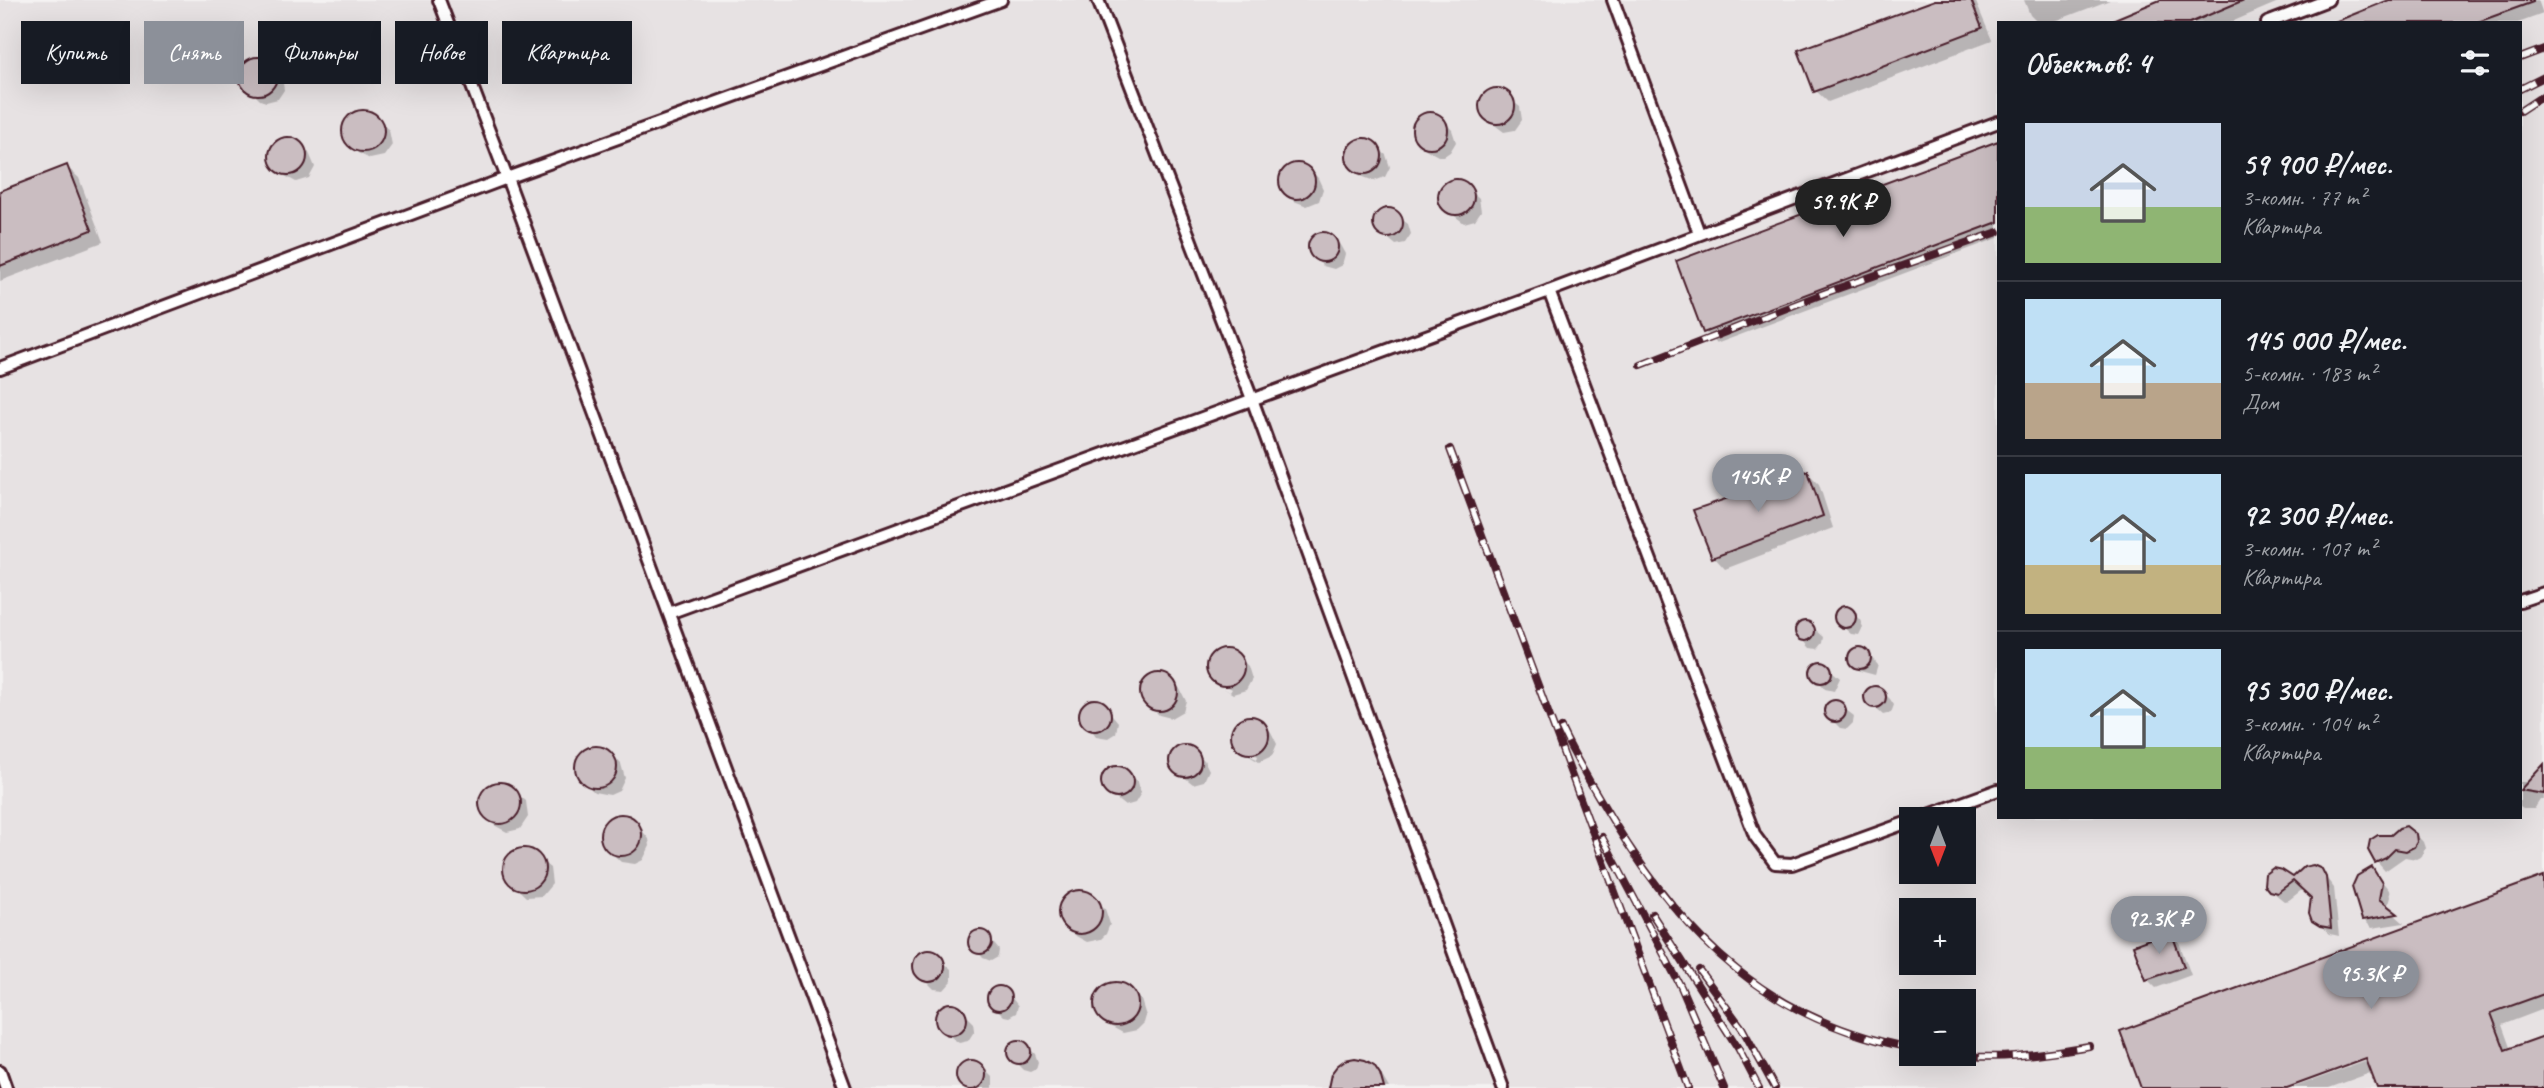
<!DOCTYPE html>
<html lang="ru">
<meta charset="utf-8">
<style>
body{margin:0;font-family:Caveat,sans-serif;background:#242831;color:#f1f3f6;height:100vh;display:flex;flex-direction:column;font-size:26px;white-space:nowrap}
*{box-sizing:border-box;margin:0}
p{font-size:23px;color:#9ea1a6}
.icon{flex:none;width:38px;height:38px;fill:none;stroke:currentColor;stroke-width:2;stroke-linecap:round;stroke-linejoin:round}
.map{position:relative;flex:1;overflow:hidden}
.drawer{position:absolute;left:1997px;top:21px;width:525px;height:798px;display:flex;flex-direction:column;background:#171b24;border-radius:0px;box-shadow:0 7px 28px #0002}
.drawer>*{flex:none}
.hud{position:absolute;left:21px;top:21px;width:665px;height:63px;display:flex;gap:14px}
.needle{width:46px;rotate:180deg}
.tools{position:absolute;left:1899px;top:807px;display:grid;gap:14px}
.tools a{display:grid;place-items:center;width:77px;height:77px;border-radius:0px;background:#171b24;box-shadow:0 7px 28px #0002;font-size:35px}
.price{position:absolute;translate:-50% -60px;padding:0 16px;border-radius:24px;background:#8c9099;color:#fff;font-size:23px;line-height:46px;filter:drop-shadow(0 2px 4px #0008)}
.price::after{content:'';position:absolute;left:50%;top:42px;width:21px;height:16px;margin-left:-10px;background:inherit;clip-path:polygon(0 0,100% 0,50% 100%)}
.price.current{background:#222;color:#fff}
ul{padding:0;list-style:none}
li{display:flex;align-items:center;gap:21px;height:175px;padding:0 28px}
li+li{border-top:2px solid #363941}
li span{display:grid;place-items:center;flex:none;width:196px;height:140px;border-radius:0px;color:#555}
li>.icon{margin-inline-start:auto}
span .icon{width:84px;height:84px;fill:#fffc;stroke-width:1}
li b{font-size:30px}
h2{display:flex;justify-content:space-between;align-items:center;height:84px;padding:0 28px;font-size:30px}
.pill{padding:0 24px;border-radius:0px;background:#171b24;box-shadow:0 7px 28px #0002;font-size:24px;line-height:63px}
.pill.current{background:#8c9099;color:#fff}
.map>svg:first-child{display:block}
</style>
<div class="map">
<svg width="2544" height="1088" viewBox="0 0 2544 1088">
<rect width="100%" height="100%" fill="#f4f2f2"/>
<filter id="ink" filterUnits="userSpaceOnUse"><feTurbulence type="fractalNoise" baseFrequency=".0143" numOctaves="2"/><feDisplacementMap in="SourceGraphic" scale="14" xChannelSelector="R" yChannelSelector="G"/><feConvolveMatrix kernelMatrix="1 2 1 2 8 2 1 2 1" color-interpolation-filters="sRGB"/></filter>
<g filter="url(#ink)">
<path fill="#e7e2e3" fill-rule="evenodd" d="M0 0H2544V1088H0ZM1998 23H2520V817H1998ZM1911 819H1964V872H1911ZM1911 910H1964V962H1911ZM1911 1001H1964V1054H1911Z"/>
<g fill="#0003">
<path d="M1940 0H1975L1992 40 1828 102 1816 91Z"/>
<path d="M2024 0H2110L2050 23H2038L2030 15Z"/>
<path d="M2165 0H2283L2229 23H2111Z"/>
<path d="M2394 0H2538L2543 14 2518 23H2342Z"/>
<path d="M330 32H338L347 37 360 52 362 65 354 77 340 80 332 77 317 62 314 48 321 36Z"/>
<path d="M262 60 282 76 284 90 278 99 266 102 260 100 245 85 242 71 250 61Z"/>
<path d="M1494 90 1500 91 1520 107 1522 120 1515 130 1504 132 1484 117 1481 104 1487 94Z"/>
<path d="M360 111 368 112 389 130 392 145 384 156 370 159 358 153 345 137 344 128 352 115Z"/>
<path d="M1430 114 1443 120 1452 130 1456 142 1450 152 1444 156H1438L1427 150 1418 141 1414 130 1419 119Z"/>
<path d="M288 139 300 143 309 153 315 167 309 178 296 182 285 176 276 167 272 155 277 144Z"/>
<path d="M1366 139 1386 155 1390 167 1385 177 1374 181 1361 176 1352 166 1348 155 1354 143Z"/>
<path d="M1998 143V238L1716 344 1705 332 1679 262Z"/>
<path d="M1299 164 1309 169 1318 178 1323 189 1319 201 1307 206 1294 201 1285 191 1281 180 1288 168Z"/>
<path d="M67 167 79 178 103 242 0 281V192Z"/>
<path d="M1460 181 1479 198 1481 211 1475 220 1464 223 1444 208 1440 195 1448 183Z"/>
<path d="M1390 210 1408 224 1411 234 1405 243 1396 245 1379 231 1375 221 1382 211Z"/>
<path d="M1321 234 1331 236 1340 245 1345 254 1342 265 1334 269 1323 266 1314 257 1310 250 1311 240Z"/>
<path d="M1808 473 1819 484 1833 528 1725 569 1714 557Z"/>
<path d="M1843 608 1851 611 1860 620 1863 627 1859 635 1851 634 1836 621 1837 613Z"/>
<path d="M1801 623H1808L1824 637 1823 643 1818 649 1810 648 1797 633V628Z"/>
<path d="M1858 648 1864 649 1878 665 1875 675 1860 671 1851 662 1853 653Z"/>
<path d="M1227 651 1239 657 1248 666 1252 679 1246 690 1233 694 1221 687 1230 692 1232 689 1218 681V684L1213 679 1209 665 1215 654Z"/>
<path d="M1817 663 1824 664 1840 678 1834 691 1825 689 1813 674Z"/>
<path d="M1159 675 1171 679 1180 689 1186 701 1183 711 1171 718 1159 715 1150 706 1142 693 1146 682Z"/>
<path d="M1873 687 1881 690 1890 699 1894 705 1891 713 1883 715 1866 700Z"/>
<path d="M1093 701 1103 704 1118 722 1116 733 1108 738 1096 736 1081 716 1084 707Z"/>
<path d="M1830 703H1837L1854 716 1853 723 1847 729 1840 728 1831 719 1827 709Z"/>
<path d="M1250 718 1262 723 1271 732 1277 744 1272 756 1259 762 1244 753 1257 759 1258 756 1241 748V751L1237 747 1233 735 1238 723Z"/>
<path d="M598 747 612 754 621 764 625 778 619 791 610 795 594 792 580 778 577 764 584 751Z"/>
<path d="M1185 747 1195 751 1204 760 1209 770 1204 781 1193 784 1175 770 1171 760 1175 751Z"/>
<path d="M1119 768 1138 782 1141 793 1135 803 1125 806 1106 791 1103 780 1109 771Z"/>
<path d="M2544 772V800H2540L2534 809H2523L2520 807V782H2530Z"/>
<path d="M504 783 526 801 528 817 520 829 507 832 494 825 485 815 481 809 480 799 483 793 490 786Z"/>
<path d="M623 815 636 823 649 839 650 846 643 860 635 864 621 862 604 846 601 832 609 819Z"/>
<path d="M2414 832 2423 842 2425 848 2422 856 2416 859 2405 857 2385 871 2377 862Z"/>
<path d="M521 850H528L550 868 552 884 542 896 526 897 506 878 505 863 512 853Z"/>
<path d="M2372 869 2389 890 2390 897 2387 908 2404 923 2372 928 2363 919Z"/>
<path d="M2321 871 2334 888 2339 936 2330 934 2314 920 2313 898 2303 889 2289 900 2284 901 2269 889Z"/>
<path d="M2544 878V1009L2502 1025 2511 1050 2544 1038V1088H2379L2373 1072 2329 1088H2292L2375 1058 2374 1054 2282 1088H2143Z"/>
<path d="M1082 892 1096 900 1105 909 1110 924 1106 934 1101 939 1087 942 1074 935 1064 926 1059 912 1065 898 1071 893Z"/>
<path d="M980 932 986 934 999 950 998 957 991 961 983 958 970 943 973 935Z"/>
<path d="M2170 933 2179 942 2191 975 2156 988 2147 979Z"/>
<path d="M924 953H934L952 970V981L944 990 934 989 916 971 915 962Z"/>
<path d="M1118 984 1132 991 1141 1000 1146 1016 1144 1023 1137 1030 1123 1033 1110 1026 1097 1011 1096 1001 1104 988Z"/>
<path d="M997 988 1003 989 1012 998 1018 1006 1016 1013 1009 1017 1004 1016 989 1002 990 993Z"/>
<path d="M945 1005 959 1008 974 1023 975 1030 968 1041 959 1043 940 1029 937 1019Z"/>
<path d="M1017 1043 1026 1045 1035 1054 1038 1062 1036 1069 1030 1072 1023 1070 1014 1061 1009 1053 1012 1045Z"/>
<path d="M965 1063H976L984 1069 993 1078V1088H964L958 1082 957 1072Z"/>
<path d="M1373 1067 1382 1076 1389 1088H1331Z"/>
</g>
<g fill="#cabdc1" stroke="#4a1f2b" stroke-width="2">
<path d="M1935 0H1971L1982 28 1814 92 1798 50Z"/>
<path d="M2160 0H2244L2190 23H2105Z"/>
<path d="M2389 0H2533V2L2475 23H2332Z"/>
<circle cx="333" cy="51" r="21"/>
<circle cx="258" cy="76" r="19"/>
<circle cx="1497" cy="106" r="18"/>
<circle cx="363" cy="131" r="21"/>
<circle cx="1430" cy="130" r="18"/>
<circle cx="288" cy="156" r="19"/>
<circle cx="1364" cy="156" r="18"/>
<path d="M1998 141V222L1703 333 1676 261Z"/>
<circle cx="1297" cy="181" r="18"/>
<path d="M67 165 92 230 0 266V191Z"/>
<circle cx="1456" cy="197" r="18"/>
<circle cx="1388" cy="223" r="15"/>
<circle cx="1323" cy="247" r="15"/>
<path d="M1808 471 1823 516 1712 558 1693 510Z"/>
<circle cx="1845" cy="617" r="11"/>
<circle cx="1805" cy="631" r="10"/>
<circle cx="1860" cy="658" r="11"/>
<circle cx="1225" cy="667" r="19"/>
<circle cx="1821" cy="672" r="11"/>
<circle cx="1159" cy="692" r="19"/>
<circle cx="1875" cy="697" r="11"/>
<circle cx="1095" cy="715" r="16"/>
<circle cx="1835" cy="711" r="11"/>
<circle cx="1250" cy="735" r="19"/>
<circle cx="1185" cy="761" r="16"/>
<circle cx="596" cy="767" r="21"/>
<path d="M2544 764V794L2520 790Z"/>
<circle cx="1117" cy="782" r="16"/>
<circle cx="500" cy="803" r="21"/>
<circle cx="621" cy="835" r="21"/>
<path d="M2406 826 2416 834 2417 842 2414 847 2406 851 2395 849 2386 858 2375 863 2368 850 2370 840 2378 835H2391L2399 828Z"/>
<circle cx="524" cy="869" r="21"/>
<path d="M2313 865 2322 869 2326 877 2331 928 2320 926 2312 921 2309 913 2311 898 2293 881 2277 893 2269 891 2264 885 2265 874 2273 868 2282 870 2293 877 2304 867Z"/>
<path d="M2372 867 2382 883 2379 899 2398 914 2362 920 2352 887 2357 876Z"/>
<path d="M2544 876V994L2491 1013 2505 1050 2544 1036V1088H2377L2366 1059 2287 1088H2141L2120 1031Z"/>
<circle cx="1080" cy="912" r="22"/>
<circle cx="980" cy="942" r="12"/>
<path d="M2171 931 2184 967 2146 980 2133 945Z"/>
<circle cx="929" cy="966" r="16"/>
<circle cx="1116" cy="1004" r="22"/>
<circle cx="999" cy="998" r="12"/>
<circle cx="951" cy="1019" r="16"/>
<circle cx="1019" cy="1052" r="12"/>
<path d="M1355 1058 1365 1060 1374 1065 1380 1074 1384 1088H1328L1331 1074 1337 1066 1345 1060Z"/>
<circle cx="971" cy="1075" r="15"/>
</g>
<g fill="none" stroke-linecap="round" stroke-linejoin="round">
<defs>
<g id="lane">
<path d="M439 0 507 178 845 1088"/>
<path d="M1098 0 1252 399 1503 1088"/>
<path d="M1613 0 1699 233"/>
<path d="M2267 23 2328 0"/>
<path d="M0 368 507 178 1001 0"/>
<path d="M2520 601 2544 593"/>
<path d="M669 613 1549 291"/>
<path d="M1918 819 1998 790"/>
<path d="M1911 821 1792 864 1775 863 1755 836 1549 291 1998 122"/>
<path d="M0 1071 6 1088"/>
</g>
</defs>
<use href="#lane" stroke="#4a1f2b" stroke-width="16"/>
<use href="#lane" stroke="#fff" stroke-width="10"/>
<defs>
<g id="rail">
<path d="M2520 58 2544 49"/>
<path d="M2520 89 2544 77"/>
<path d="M2520 111 2544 95"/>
<path d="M1641 365 1825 293 1998 232"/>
<path d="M1450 449 1688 1088"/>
<path d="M1561 728C1576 760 1595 791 1613 821 1686 940 1769 1021 1911 1048"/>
<path d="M1602 837 1681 987 1724 1088"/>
<path d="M1652 914 1738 1048 1759 1088"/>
<path d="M1699 970 1742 1028 1775 1088"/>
<path d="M1948 1054C1996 1061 2041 1054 2089 1046"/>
</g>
</defs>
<use href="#rail" stroke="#4a1f2b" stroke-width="8"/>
<use href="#rail" stroke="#fff" stroke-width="5" stroke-dasharray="16" stroke-linecap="butt"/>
</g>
</g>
</svg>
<div class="tools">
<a><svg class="needle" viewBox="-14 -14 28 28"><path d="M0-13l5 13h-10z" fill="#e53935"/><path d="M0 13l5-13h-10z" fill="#9ea1a6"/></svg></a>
<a>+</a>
<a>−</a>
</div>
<b class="price current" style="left:1843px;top:239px">59.9K ₽</b>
<b class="price" style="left:1758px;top:514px">145K ₽</b>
<b class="price" style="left:2159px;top:956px">92.3K ₽</b>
<b class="price" style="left:2371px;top:1011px">95.3K ₽</b>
<div class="hud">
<a class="pill">Купить</a>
<a class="pill current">Снять</a>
<a class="pill">Фильтры</a>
<a class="pill">Новое</a>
<a class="pill">Квартира</a>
</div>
<section class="drawer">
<h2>Объектов: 4<svg class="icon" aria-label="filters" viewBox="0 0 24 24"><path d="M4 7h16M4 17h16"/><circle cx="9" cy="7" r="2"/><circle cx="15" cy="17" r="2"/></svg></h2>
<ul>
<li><span style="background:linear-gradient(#c9d6e8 60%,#8fb573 0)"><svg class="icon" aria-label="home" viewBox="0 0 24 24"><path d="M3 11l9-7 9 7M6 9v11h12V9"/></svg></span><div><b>59 900 ₽/мес.</b><p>3-комн. · 77 m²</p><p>Квартира</p></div></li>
<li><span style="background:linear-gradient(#bfe0f5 60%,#b9a48a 0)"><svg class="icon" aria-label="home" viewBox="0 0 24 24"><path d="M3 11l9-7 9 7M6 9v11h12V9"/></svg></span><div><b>145 000 ₽/мес.</b><p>5-комн. · 183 m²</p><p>Дом</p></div></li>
<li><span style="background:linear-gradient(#bfe0f5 65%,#c2b280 0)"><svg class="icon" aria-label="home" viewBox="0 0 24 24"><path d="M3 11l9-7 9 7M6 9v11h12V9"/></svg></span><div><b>92 300 ₽/мес.</b><p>3-комн. · 107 m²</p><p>Квартира</p></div></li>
<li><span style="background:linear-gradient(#bfe0f5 70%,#8fb573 0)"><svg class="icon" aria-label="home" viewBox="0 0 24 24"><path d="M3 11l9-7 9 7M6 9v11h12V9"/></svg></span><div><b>95 300 ₽/мес.</b><p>3-комн. · 104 m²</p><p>Квартира</p></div></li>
</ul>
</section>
</div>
